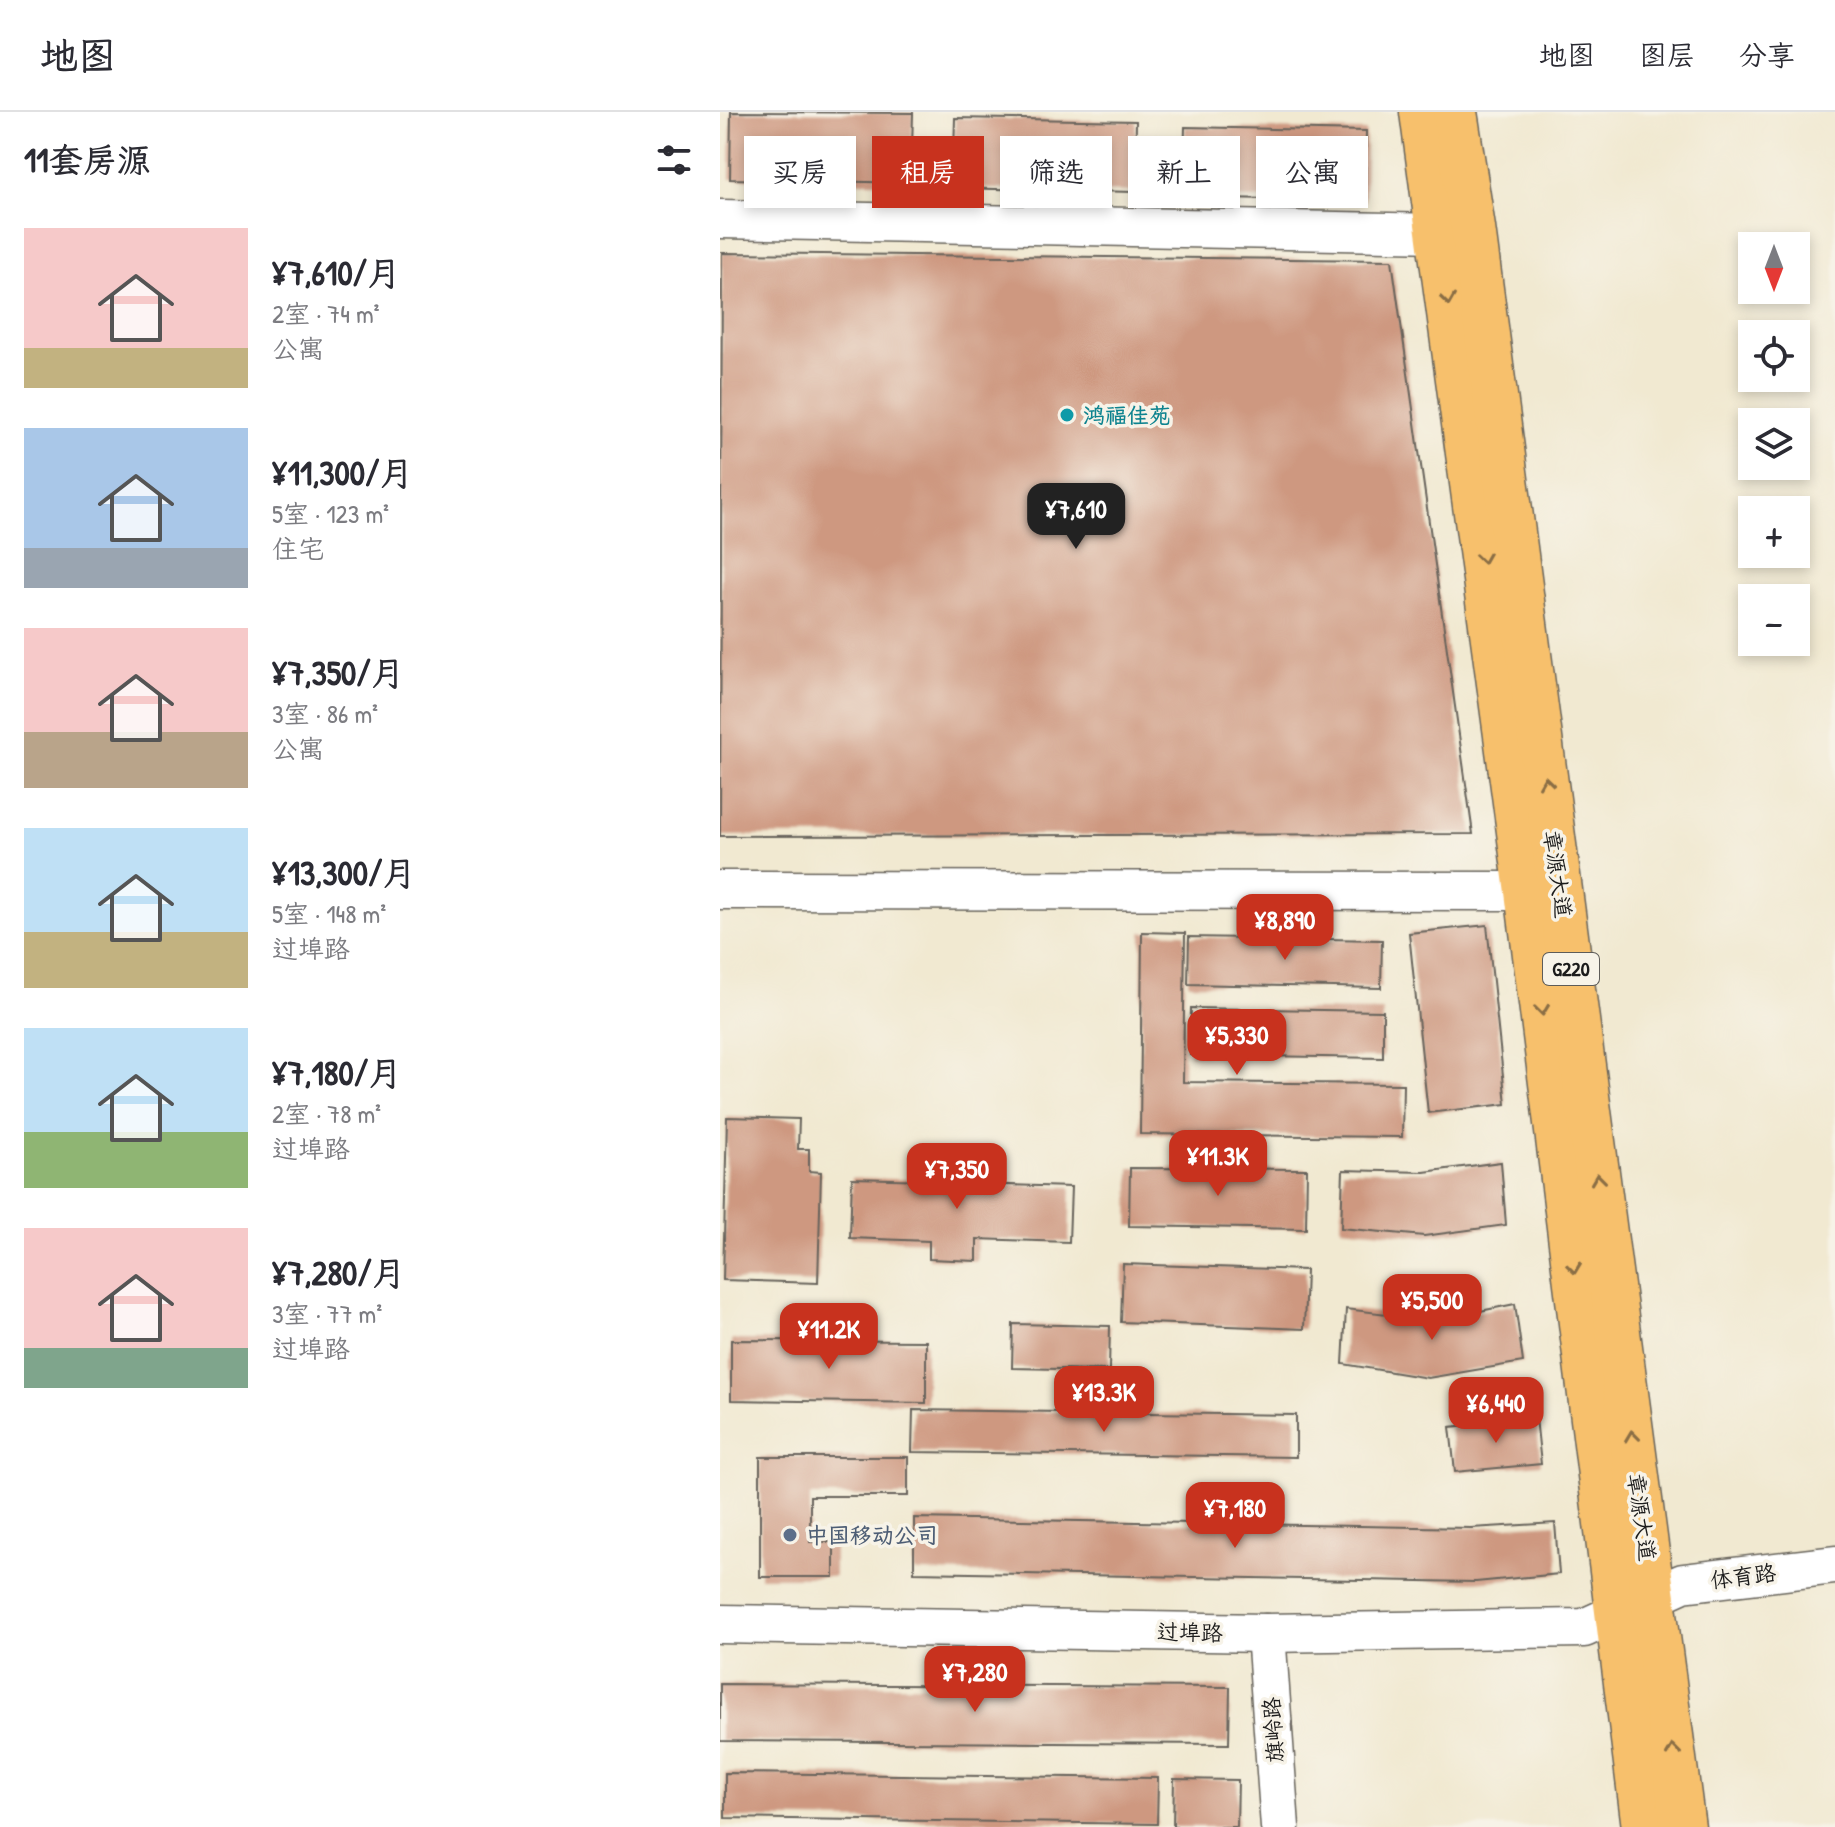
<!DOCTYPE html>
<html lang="zh">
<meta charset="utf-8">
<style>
body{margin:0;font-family:"Patrick Hand","LXGW WenKai TC",sans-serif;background:#f7f7f7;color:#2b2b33;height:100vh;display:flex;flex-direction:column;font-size:30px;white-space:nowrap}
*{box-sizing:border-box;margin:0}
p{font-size:26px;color:#7c7c81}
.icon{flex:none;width:44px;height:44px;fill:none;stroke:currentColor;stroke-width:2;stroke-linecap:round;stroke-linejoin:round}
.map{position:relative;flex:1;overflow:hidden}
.drawer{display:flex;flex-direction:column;background:#fff;width:720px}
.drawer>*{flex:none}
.hud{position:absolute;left:24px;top:24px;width:760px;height:72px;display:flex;gap:16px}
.needle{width:52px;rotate:180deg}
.tools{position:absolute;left:1018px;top:120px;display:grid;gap:16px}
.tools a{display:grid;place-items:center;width:72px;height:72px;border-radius:0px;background:#fff;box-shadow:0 4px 12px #0003;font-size:40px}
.price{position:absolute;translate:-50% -68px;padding:0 18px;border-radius:16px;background:#c8321e;color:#fff;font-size:26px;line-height:52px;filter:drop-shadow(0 2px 4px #0008)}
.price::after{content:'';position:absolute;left:50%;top:48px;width:24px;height:18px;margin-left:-12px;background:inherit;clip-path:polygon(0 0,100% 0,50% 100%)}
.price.selected{background:#222;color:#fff}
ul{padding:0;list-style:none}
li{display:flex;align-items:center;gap:24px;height:200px;padding:0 24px}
li span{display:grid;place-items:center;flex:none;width:224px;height:160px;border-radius:0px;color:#555}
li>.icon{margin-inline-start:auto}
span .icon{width:96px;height:96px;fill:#fffc;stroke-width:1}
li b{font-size:34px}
h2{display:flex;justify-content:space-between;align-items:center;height:96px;padding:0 24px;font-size:34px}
.pill{padding:0 28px;border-radius:0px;background:#fff;box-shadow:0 4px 12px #0003;font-size:28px;line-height:72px}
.pill.selected{background:#c8321e;color:#fff}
header{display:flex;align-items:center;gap:48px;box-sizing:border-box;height:112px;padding:0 40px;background:#fff;border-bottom:2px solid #e1e1e2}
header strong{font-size:38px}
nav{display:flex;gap:44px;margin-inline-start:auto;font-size:28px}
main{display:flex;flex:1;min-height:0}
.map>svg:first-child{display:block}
</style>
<header>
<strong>地图</strong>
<nav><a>地图</a><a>图层</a><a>分享</a></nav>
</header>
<main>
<section class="drawer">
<h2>11套房源<svg class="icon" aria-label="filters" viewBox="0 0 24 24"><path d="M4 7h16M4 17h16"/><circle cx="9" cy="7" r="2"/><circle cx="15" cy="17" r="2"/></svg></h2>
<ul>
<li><span style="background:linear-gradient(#f6c9c9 75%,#c2b280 0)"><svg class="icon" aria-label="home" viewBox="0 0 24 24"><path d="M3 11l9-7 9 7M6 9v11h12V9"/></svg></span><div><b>¥7,610/月</b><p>2室 · 74 m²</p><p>公寓</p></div></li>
<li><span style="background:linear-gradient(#a9c7e8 75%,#9aa5b1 0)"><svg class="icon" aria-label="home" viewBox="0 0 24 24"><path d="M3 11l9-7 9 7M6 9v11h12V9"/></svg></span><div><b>¥11,300/月</b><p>5室 · 123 m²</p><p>住宅</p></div></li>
<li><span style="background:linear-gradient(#f6c9c9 65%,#b9a48a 0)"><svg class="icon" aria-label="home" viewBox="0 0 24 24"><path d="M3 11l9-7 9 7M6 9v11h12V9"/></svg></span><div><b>¥7,350/月</b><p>3室 · 86 m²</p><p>公寓</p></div></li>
<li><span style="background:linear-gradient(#bfe0f5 65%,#c2b280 0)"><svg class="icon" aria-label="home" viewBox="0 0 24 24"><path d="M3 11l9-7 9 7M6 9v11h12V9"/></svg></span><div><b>¥13,300/月</b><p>5室 · 148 m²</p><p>过埠路</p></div></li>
<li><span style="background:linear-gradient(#bfe0f5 65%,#8fb573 0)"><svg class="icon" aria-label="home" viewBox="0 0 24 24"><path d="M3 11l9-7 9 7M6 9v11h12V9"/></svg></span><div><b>¥7,180/月</b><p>2室 · 78 m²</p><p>过埠路</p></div></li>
<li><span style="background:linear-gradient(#f6c9c9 75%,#7fa58c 0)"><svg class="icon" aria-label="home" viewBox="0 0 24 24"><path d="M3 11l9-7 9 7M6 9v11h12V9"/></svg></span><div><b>¥7,280/月</b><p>3室 · 77 m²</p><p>过埠路</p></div></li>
</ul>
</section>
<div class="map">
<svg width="1115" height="1715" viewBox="0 0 1115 1715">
<rect width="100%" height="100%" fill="#f7f3e8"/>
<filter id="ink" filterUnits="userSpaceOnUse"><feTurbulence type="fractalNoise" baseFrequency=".0125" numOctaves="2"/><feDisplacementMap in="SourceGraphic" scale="16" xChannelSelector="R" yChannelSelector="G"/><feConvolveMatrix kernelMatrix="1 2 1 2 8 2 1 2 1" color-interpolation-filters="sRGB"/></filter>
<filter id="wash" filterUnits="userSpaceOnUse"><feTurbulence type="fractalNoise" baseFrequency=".006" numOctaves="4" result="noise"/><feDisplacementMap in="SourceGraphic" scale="32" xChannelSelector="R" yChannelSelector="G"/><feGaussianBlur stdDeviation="1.8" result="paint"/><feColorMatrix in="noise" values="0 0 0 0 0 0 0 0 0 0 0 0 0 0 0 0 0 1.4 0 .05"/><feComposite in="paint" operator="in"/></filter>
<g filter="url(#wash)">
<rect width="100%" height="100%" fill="#f1e9d1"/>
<g id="blocks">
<g fill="#ce9880">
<path d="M11 0 193 1 191 71 10 67Z"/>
<path d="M235 6 416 9 415 80 233 76Z"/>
<path d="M465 15 646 19 645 89 463 85Z"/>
<path d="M2 141 672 148 753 722 0 724Z"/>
<path d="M767 813 786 992 708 1001 689 821Z"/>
<path d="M422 820 465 821 463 970 683 972 682 1025 420 1022Z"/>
<path d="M469 825 662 828 661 876 468 872Z"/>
<path d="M471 896 663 899V946L470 943Z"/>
<path d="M7 1005 79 1007 78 1037H89V1059L101 1060 98 1171 3 1168Z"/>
<path d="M209 1045 256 1046 255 1072 351 1075 349 1130 257 1127V1149L209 1147V1129L130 1126 132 1066 209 1068Z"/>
<path d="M781 1050 786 1113 704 1124 621 1116 623 1058 704 1060Z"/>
<path d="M410 1056 587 1057 586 1117 409 1114Z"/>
<path d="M403 1152 586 1158 584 1217 401 1210Z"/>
<path d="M795 1192 803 1250 708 1266 623 1252 626 1197 716 1208Z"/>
<path d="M293 1212 390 1214 389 1258 292 1256Z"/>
<path d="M11 1228 206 1229V1291L11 1288Z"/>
<path d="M193 1298 576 1303V1345L192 1340Z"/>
<path d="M816 1306 821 1352 735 1360 730 1315Z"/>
<path d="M40 1345H188V1384H90V1430H114V1465H40Z"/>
<path d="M194 1406 751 1416 835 1411 839 1462 756 1470 194 1460Z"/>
<path d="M0 1572 510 1575 509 1632 0 1629Z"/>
<path d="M5 1661 438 1666 437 1712 5 1706Z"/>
<path d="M454 1667 518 1668 517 1715H453Z"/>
</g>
</g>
</g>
<g filter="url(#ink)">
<use href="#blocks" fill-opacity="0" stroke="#67645b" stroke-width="2"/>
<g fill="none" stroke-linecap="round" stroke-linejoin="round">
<defs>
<g id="tertiary">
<path d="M0 107 720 121 746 117"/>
<path d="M0 778 807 779 837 775"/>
<path d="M0 1512 546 1521 864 1516 963 1471 1115 1453"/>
<path d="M546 1521 560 1715"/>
</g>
<g id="primary">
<path d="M702 0 807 779 924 1715"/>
<path d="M735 0 753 116 963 1715"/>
</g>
</defs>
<use href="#tertiary" stroke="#67645b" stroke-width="41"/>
<use href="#primary" stroke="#67645b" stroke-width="47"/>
<use href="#tertiary" stroke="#fff" stroke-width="38"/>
<use href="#primary" stroke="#f7c06c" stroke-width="44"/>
</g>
<defs><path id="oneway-chevron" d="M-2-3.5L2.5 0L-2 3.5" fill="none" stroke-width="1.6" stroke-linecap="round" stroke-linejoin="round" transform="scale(2)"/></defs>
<g stroke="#8a6e44">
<use href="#oneway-chevron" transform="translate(728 188) rotate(82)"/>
<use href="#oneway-chevron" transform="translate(763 446) rotate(82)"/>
<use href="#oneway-chevron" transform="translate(826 670) rotate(-98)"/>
<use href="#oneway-chevron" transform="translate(822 898) rotate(83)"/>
<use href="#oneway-chevron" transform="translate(878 1067) rotate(-97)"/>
<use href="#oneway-chevron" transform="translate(854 1156) rotate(83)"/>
<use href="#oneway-chevron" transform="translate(912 1324) rotate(-97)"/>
<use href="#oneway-chevron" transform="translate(953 1638) rotate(-97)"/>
</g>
</g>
<circle fill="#0f9aa8" stroke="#f7f3e8" stroke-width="3" cx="347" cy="303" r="8"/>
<circle fill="#5c6f8a" stroke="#f7f3e8" stroke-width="3" cx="70" cy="1423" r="8"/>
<g text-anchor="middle" stroke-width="7" stroke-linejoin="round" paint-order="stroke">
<rect fill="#f7f3e8" stroke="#5e5c59" stroke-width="2" x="823" y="841" width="56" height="32" rx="6"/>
<g font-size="20" font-weight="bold" fill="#1c1c1c">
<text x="851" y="864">G220</text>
</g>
<g font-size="22" font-weight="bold" fill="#0d838f" stroke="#f7f3e8" text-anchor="start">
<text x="363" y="311">鸿福佳苑</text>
</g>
<g font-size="22" fill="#1c1c1c" stroke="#f7f3e8">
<text transform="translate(838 762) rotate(82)" y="8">章源大道</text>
<text transform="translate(922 1405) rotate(82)" y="8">章源大道</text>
<text transform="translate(1023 1464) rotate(-7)" y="8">体育路</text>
<text transform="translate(470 1520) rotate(1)" y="8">过埠路</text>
<text transform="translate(553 1618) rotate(-94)" y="8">旗岭路</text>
</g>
<g font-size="22" font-weight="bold" fill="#4e5e75" stroke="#f7f3e8" text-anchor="start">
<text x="86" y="1431">中国移动公司</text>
</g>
</g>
</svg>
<div class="tools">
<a><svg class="needle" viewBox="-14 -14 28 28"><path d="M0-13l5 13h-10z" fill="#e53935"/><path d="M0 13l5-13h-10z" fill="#7c7c81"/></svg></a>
<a><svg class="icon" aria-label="locate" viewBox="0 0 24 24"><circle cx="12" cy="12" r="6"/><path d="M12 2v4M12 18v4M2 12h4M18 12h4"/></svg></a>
<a><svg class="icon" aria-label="layers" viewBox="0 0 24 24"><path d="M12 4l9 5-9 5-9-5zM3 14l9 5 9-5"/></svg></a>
<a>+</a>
<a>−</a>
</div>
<b class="price selected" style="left:356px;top:439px">¥7,610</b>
<b class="price" style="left:565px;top:850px">¥8,890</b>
<b class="price" style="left:517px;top:965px">¥5,330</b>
<b class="price" style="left:498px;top:1086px">¥11.3K</b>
<b class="price" style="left:237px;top:1099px">¥7,350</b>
<b class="price" style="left:712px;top:1230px">¥5,500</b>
<b class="price" style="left:109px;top:1259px">¥11.2K</b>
<b class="price" style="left:384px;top:1322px">¥13.3K</b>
<b class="price" style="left:776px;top:1333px">¥6,440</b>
<b class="price" style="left:515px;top:1438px">¥7,180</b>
<b class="price" style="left:255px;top:1602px">¥7,280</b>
<div class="hud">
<a class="pill">买房</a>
<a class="pill selected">租房</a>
<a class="pill">筛选</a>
<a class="pill">新上</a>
<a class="pill">公寓</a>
</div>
</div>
</main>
